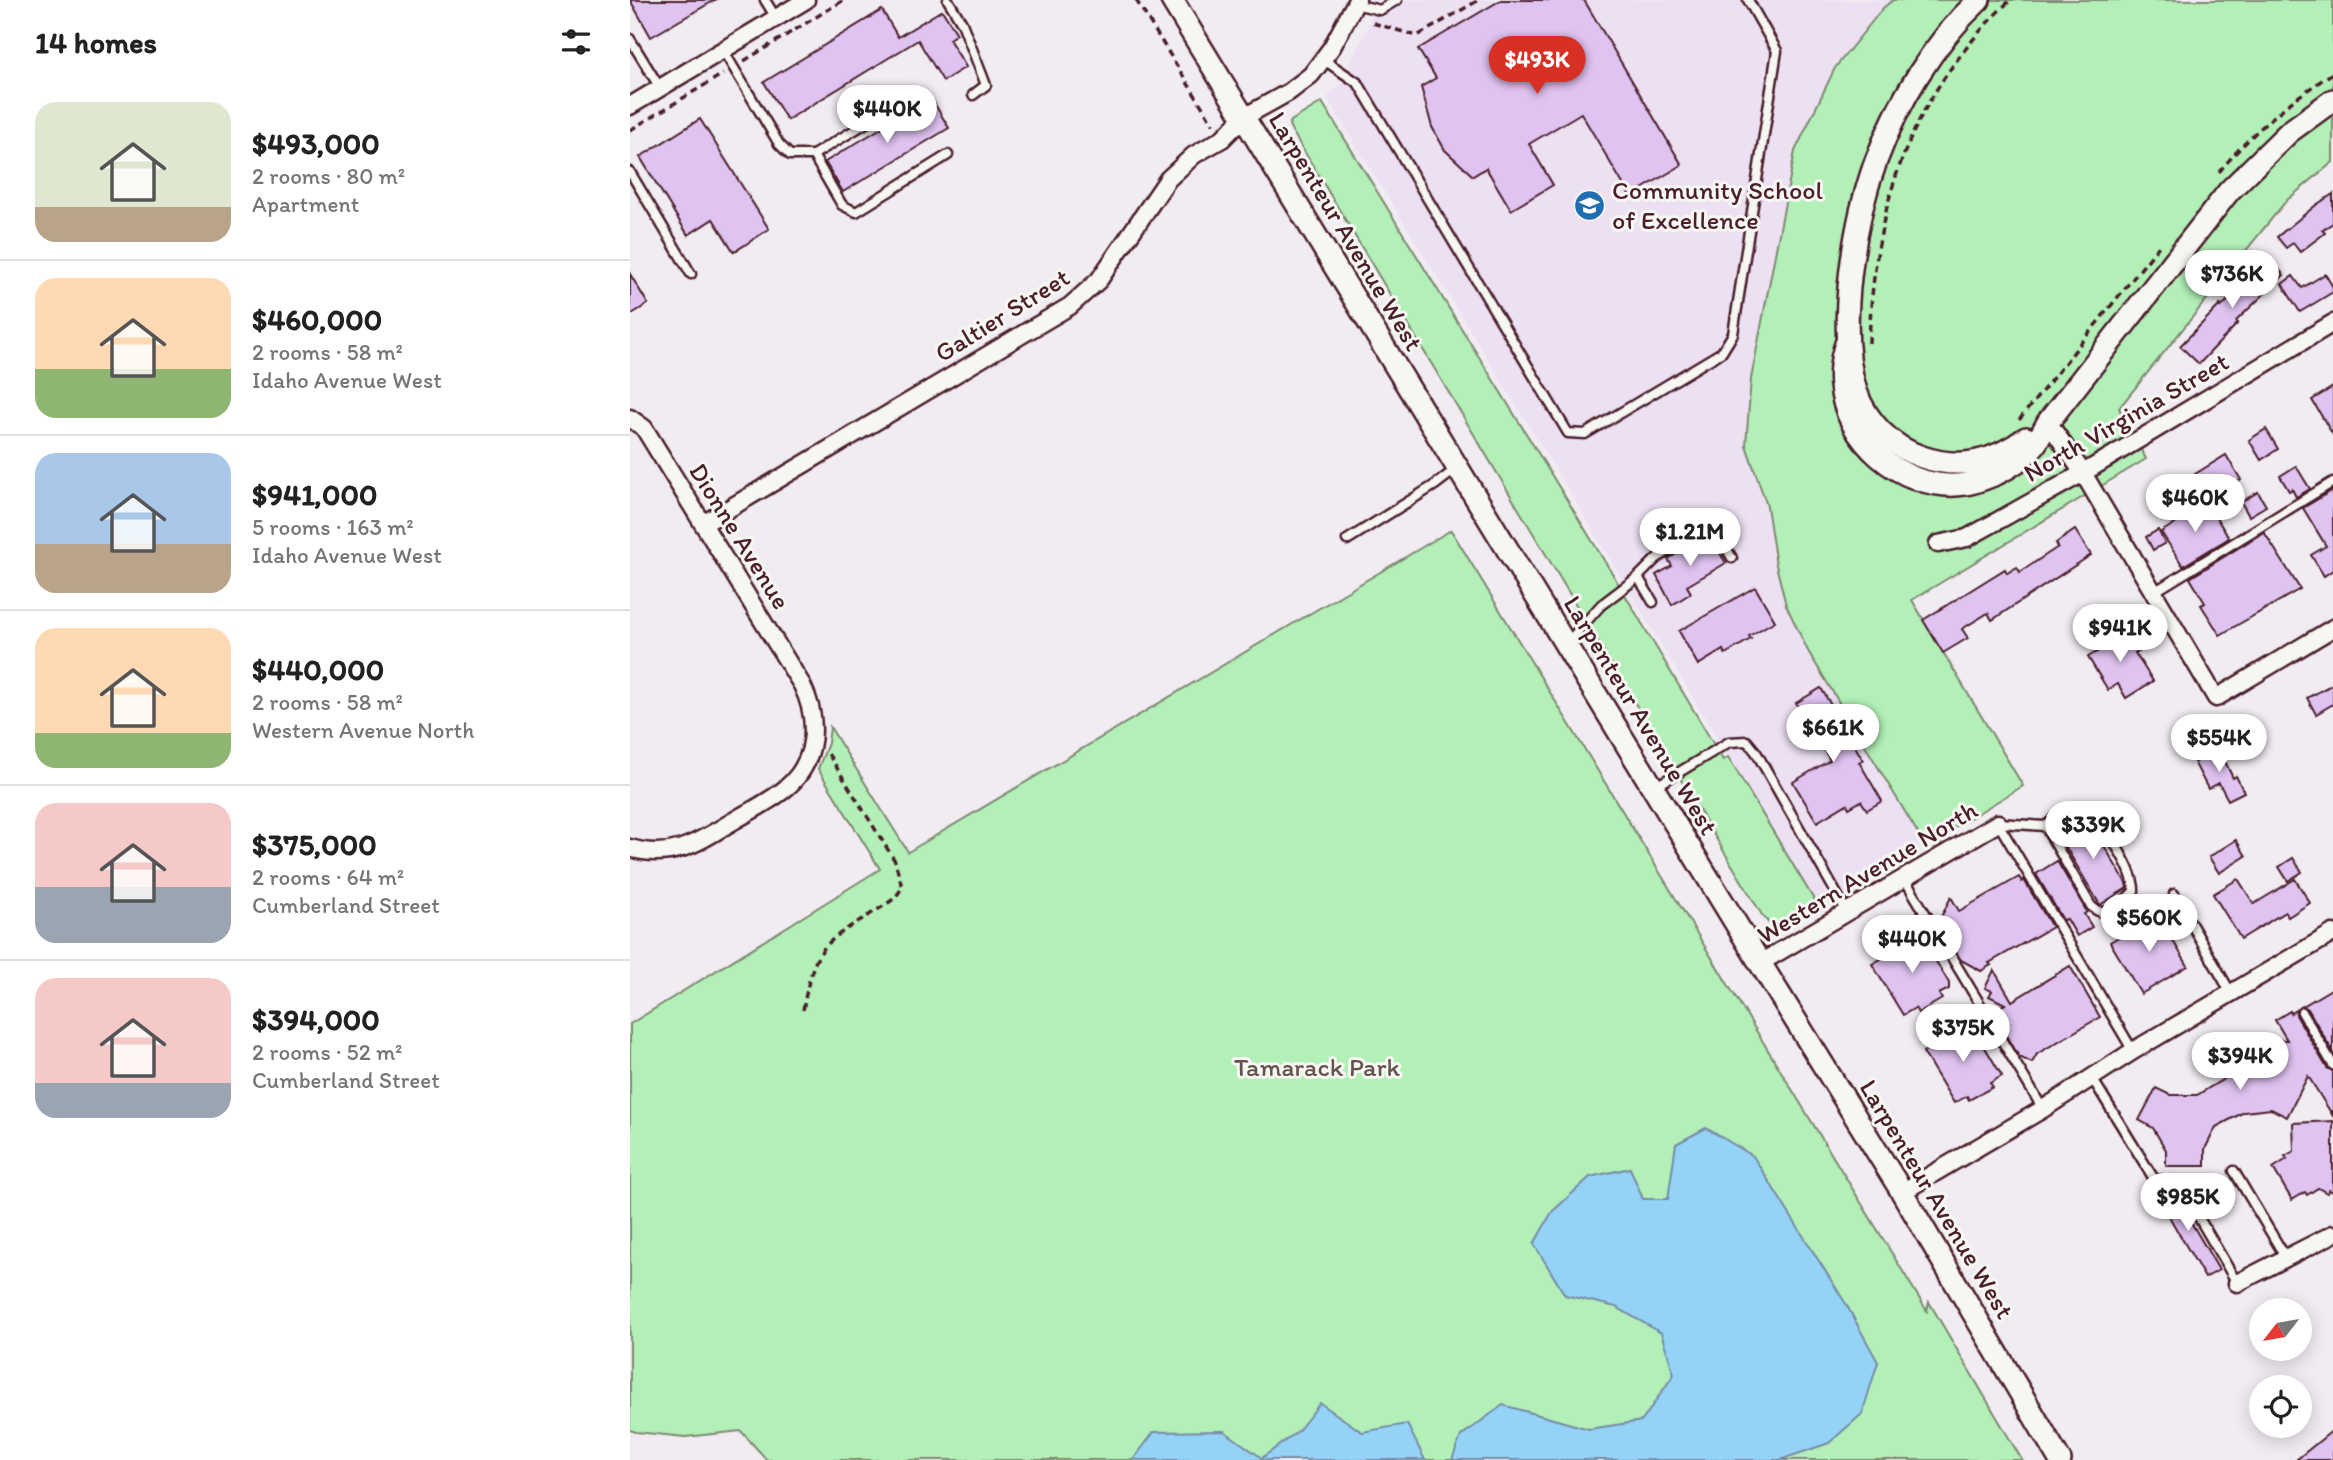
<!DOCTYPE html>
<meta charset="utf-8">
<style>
body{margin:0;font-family:Itim,sans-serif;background:#f6f6f6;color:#222;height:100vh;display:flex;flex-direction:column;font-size:26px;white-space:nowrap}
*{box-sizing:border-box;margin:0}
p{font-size:23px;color:#767676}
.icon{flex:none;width:38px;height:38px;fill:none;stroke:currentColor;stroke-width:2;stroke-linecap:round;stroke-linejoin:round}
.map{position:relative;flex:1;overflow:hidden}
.side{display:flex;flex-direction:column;background:#fff;width:630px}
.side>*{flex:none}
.needle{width:46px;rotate:239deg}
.controls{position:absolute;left:1619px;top:1298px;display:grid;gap:14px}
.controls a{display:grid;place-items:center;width:63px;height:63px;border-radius:50%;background:#fff;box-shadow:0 4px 18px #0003;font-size:35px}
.price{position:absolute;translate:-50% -60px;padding:0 16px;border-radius:24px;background:#fff;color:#222;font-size:23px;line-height:46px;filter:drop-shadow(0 2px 4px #0008)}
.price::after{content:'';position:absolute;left:50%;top:42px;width:21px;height:16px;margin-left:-10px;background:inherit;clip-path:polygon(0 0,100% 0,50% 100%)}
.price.selected{background:#d93025;color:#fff}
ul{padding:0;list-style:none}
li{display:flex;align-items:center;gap:21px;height:175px;padding:0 35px}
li+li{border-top:2px solid #e0e0e0}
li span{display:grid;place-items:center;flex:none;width:196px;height:140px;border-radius:21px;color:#555}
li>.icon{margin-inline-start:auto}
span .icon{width:84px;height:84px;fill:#fffc;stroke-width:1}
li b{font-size:30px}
h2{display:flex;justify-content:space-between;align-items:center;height:84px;padding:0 35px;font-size:30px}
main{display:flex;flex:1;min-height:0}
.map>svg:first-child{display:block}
</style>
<main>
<section class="side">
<h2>14 homes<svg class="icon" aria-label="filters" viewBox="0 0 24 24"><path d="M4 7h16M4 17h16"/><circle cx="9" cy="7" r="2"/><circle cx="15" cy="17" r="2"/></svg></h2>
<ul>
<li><span style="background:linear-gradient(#dfe7d0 75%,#b9a48a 0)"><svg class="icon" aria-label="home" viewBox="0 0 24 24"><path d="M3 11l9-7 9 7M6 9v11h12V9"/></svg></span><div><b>$493,000</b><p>2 rooms · 80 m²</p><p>Apartment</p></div></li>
<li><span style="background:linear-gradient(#ffd9b3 65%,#8fb573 0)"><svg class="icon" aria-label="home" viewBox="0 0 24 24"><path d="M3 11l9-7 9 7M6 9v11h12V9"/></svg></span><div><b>$460,000</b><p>2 rooms · 58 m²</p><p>Idaho Avenue West</p></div></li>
<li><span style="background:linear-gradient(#a9c7e8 65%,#b9a48a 0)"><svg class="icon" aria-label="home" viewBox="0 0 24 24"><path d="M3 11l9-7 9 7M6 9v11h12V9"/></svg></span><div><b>$941,000</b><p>5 rooms · 163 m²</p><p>Idaho Avenue West</p></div></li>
<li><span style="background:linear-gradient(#ffd9b3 75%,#8fb573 0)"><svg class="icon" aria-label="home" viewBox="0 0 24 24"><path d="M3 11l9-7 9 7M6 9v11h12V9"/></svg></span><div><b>$440,000</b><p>2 rooms · 58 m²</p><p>Western Avenue North</p></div></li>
<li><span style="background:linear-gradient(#f6c9c9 60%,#9aa5b1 0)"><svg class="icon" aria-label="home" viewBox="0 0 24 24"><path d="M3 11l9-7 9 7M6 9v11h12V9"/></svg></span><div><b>$375,000</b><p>2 rooms · 64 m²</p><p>Cumberland Street</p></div></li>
<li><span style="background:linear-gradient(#f6c9c9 75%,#9aa5b1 0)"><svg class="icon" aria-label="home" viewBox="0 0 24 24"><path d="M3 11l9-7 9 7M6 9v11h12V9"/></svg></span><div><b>$394,000</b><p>2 rooms · 52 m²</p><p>Cumberland Street</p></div></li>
</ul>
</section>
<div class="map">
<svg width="1703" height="1460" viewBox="0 0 1703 1460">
<rect width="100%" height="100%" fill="#f1ecf2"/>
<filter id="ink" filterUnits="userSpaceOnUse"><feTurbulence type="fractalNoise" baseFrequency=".0143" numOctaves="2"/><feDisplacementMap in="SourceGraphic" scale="14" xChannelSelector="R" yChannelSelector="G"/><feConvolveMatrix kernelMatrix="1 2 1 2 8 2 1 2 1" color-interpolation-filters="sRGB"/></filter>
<g filter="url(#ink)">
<path fill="#ece0f2" d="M750 0H1263L1253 8 1165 151 1121 379 1116 444 1137 506 1146 565 1156 605 1178 651 1295 845 1189 908 938 489 697 98 710 86Z"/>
<g fill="#b2f0b7" stroke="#7e8871" stroke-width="2">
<path d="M1263 0H1703V162L1656 201 1489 408 1516 459 1282 600 1393 786 1295 845 1178 651 1156 605 1146 565 1137 506 1116 445 1121 379 1165 151 1205 68 1253 8Z"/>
<path d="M692 102 985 578 1093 760 1098 757 1189 908 1153 929 1142 927 1132 915 662 131 659 125 661 121Z"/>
<path d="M821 530 1297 1311 1299 1302 1392 1460H137L111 1431 55 1437 6 1432 0 1430V1024L250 869 188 769 198 743 200 727 278 852Z"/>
</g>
<g fill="#95d3f6" stroke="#778ba5" stroke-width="2">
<path d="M1076 1128 1123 1156 1216 1304 1248 1362 1232 1414 1199 1443 1150 1460H822L831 1436 873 1405 959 1429 1012 1421 1044 1374 1031 1333 986 1307 935 1295 904 1244 922 1212 960 1177 1000 1168 1013 1199H1038L1046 1144Z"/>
<path d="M690 1403 732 1432 777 1424 795 1460H503L524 1432 594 1431 632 1458 668 1431Z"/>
</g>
<g fill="#dfc3f1" stroke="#4a1f2b" stroke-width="2">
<path d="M0 0H85L21 37Z"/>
<path d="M871 0H954L1052 165 1000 196 951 113 899 144 923 185 881 210 856 168 843 176 815 150 802 127 791 87 806 78 788 49Z"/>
<path d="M252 10 268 37 312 10 327 34 319 39 336 67 313 81 288 40 157 120 134 82Z"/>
<path d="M301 98 319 128 213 192 195 162Z"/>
<path d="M70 119 139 229 104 252 83 219 58 235 10 157Z"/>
<path d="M1703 194V223L1692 230 1695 233 1670 252 1663 243 1656 248 1647 237 1686 205Z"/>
<path d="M1636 256 1654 275 1606 321 1608 323 1569 364 1550 346 1590 305 1591 307 1614 285 1610 280Z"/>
<path d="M0 274 18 304 0 315Z"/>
<path d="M1695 274 1703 287V292L1670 312 1652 284 1663 276 1672 288Z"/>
<path d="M1703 387V435L1682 400Z"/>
<path d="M1636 429 1648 449 1631 460 1619 440Z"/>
<path d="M1596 455 1611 480 1580 499 1565 474Z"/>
<path d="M1666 466 1680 489 1666 497 1662 489 1659 491 1650 476Z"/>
<path d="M1703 490V570L1694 576 1681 555 1696 546 1673 508Z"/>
<path d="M1628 492 1636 506 1619 516 1611 502Z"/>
<path d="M1574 498 1599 538 1553 566 1531 532 1565 511 1562 507Z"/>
<path d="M1445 530 1461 555 1362 620 1358 613 1332 629 1338 638 1313 653 1293 620 1375 569 1377 573 1387 567 1390 572 1428 547 1426 543Z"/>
<path d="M1528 530 1535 543 1523 550 1516 537Z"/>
<path d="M1634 532 1670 589 1590 635 1571 605 1575 603 1560 578Z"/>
<path d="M1079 535 1096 563 1057 586 1061 593 1042 605 1026 575 1042 566 1038 559Z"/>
<path d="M1125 587 1145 621 1119 636 1121 639 1095 654 1093 650 1068 665 1049 631Z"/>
<path d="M1494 627 1509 651 1505 653 1523 681 1496 698 1488 684 1478 690 1458 657 1472 649 1468 643Z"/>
<path d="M1703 684V704L1686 714 1677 698Z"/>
<path d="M1191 688 1233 760 1229 762 1252 801 1237 810 1231 801 1219 808 1217 804 1187 822 1163 782 1200 760 1166 703Z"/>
<path d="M1589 749 1603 778 1606 776 1614 792 1598 800 1589 783 1578 789 1564 762Z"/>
<path d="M1457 817 1496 883 1497 888 1470 905 1428 834Z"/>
<path d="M1606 840 1616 856 1589 873 1579 857Z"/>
<path d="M1663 858 1672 872 1658 881 1649 867Z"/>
<path d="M1427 861 1457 912 1454 914 1462 927 1447 936 1437 919 1433 920 1406 874Z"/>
<path d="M1389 877 1392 882 1394 880 1422 927 1359 963 1361 965 1351 971 1331 960 1308 923 1321 897 1329 911Z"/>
<path d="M1608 879 1624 904 1665 879 1680 903 1658 917 1655 912 1611 939 1583 894Z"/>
<path d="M1527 914 1558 966 1511 994 1480 942Z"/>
<path d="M1299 932 1308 947 1292 938 1319 983V989L1309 994 1312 999 1288 1013 1285 1008 1273 1015 1242 964 1254 957 1252 953 1277 939 1279 943Z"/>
<path d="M1440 966 1470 1017 1407 1054 1402 1063 1389 1057 1375 1032 1379 1023 1365 1016 1362 1011 1375 1004 1359 996 1362 991 1355 988 1364 970 1382 1001Z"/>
<path d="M1703 988V1052L1678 1009 1673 1006Z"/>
<path d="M1666 1010V1015L1697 1068 1703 1071V1116L1678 1076 1657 1117 1641 1109 1614 1112 1586 1127 1575 1149V1166H1536V1150L1523 1128 1509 1120 1526 1088 1540 1095H1567L1597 1077 1608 1055 1609 1039 1657 1040 1645 1020 1660 1011 1661 1013Z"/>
<path d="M1341 1024 1372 1076 1360 1083 1363 1087 1339 1100 1337 1096 1324 1103 1293 1052 1307 1044 1305 1041 1327 1027 1329 1031Z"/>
<path d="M1703 1121V1192L1699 1190 1697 1193 1688 1188 1677 1195 1675 1192 1662 1200 1643 1168 1657 1159 1655 1156 1664 1151 1663 1123Z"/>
<path d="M1541 1188 1589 1270 1575 1278 1527 1196Z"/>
<path d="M1703 1430V1460H1666Z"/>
</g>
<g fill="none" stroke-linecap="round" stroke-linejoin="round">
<defs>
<g id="lane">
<path d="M135 0 146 18"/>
<path d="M318 0 332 23 356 85 343 95"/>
<path d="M725 4 750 10 767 0"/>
<path d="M0 39 30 88"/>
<path d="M93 50 149 144 160 155H183L281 96"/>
<path d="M694 60 728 83 938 433 955 434 1092 352 1103 334 1147 51 1118 0"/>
<path d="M183 155 212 205 226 212 318 155"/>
<path d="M0 172 61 274"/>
<path d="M717 540 805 485 826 469"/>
<path d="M1524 592 1703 482"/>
<path d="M1023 602 1008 577 1027 558 1076 528 1080 527 1086 531 1102 558"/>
<path d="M937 643 971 605 1008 577"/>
<path d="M1023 788 1099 742 1117 741 1126 752 1217 912"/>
<path d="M1368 823 1415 826 1461 906C1465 909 1467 912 1472 912 1482 912 1498 898 1504 891 1505 870 1472 820 1456 807L1431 814 1415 826"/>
<path d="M1368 823 1503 1051"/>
<path d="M1274 878 1413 1109"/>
<path d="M1544 894 1601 993"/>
<path d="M1672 1012 1703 1065"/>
<path d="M1462 1078 1524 1179 1548 1182 1607 1283"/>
<path d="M1604 1171 1656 1258"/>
</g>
<g id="street">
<path d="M0 106 176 0"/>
<path d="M0 418 14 428 172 685C189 720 188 761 156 788 141 801 122 810 105 820 70 841 43 861 0 848"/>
<path d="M1418 422 1453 473 1586 698 1703 628"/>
<path d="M73 524 440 306 469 280 538 179 564 155 592 139 614 117 659 92 681 75 702 47 727 0"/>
<path d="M1308 544 1337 538 1453 473 1703 323"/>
<path d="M1130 963 1368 823"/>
<path d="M1272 1192 1413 1109 1503 1051 1703 933"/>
<path d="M1607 1283 1703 1234"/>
</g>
<g id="secondary">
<path d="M542 0 1130 963 1272 1192 1430 1460"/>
<path d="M1349 0C1303 43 1268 102 1246 161 1224 221 1206 329 1226 391 1236 422 1262 447 1292 457 1331 470 1364 462 1396 438"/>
<path d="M1217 341C1195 399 1231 458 1287 479 1302 484 1319 487 1335 484 1345 483 1356 478 1366 474 1378 468 1392 460 1401 449 1408 442 1413 431 1418 422L1599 191 1659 132 1703 100"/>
</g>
</defs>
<use href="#lane" stroke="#4a1f2b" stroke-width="13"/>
<use href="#street" stroke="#4a1f2b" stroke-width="21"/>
<use href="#secondary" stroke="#4a1f2b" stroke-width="26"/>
<g stroke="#4a1f2b" stroke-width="3.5" stroke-dasharray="7 5" stroke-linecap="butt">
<path d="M506 0 583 124"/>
<path d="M743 23 787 36 849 0"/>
<path d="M114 61 214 0"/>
<path d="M0 130 93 74"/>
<path d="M1589 172C1621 133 1660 100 1703 73"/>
<path d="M1239 343C1243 234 1265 137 1334 51 1348 33 1363 15 1381 0"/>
<path d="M1389 420 1529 246"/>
<path d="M173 1010C184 948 191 944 244 912 256 904 266 900 272 887L265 861 197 752"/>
</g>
<use href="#lane" stroke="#f6f6f2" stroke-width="8"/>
<use href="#street" stroke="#f6f6f2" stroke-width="16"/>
<use href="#secondary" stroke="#f6f6f2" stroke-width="21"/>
</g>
</g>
<defs>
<symbol id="school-disc" viewBox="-11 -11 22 22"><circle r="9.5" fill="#1f6fb2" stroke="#f6f6f2"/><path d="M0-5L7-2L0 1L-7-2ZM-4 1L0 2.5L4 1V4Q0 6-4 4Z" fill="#fff"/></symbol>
</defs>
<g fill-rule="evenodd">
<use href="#school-disc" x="942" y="188" width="35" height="35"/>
</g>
<g text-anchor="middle" stroke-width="6" stroke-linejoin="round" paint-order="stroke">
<g font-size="26" fill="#4a1f2b" stroke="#f6f6f2" text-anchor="start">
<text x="982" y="199">Community School<tspan x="982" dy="30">of Excellence</tspan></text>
</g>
<g font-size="26" fill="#4a1f2b" stroke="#f6f6f2">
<text transform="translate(716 231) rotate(59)" y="9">Larpenteur Avenue West</text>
<text transform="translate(372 315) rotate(-32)" y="9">Galtier Street</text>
<text transform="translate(1496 417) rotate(-30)" y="9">North Virginia Street</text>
<text transform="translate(110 536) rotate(58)" y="9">Dionne Avenue</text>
<text transform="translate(1011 715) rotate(59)" y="9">Larpenteur Avenue West</text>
<text transform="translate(1237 872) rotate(-31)" y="9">Western Avenue North</text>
<text transform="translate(1307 1199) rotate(59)" y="9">Larpenteur Avenue West</text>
</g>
<g font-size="26" fill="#64534e" stroke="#f6f6f2">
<text x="687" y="1076">Tamarack Park</text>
</g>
</g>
</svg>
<div class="controls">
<a><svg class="needle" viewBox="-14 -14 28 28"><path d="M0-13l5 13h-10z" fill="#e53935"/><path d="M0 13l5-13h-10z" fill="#767676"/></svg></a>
<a><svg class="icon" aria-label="locate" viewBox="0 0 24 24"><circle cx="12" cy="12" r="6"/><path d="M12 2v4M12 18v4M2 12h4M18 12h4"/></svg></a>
</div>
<b class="price selected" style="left:907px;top:96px">$493K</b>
<b class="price" style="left:257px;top:145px">$440K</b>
<b class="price" style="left:1602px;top:310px">$736K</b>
<b class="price" style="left:1565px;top:534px">$460K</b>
<b class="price" style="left:1060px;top:568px">$1.21M</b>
<b class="price" style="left:1490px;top:664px">$941K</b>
<b class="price" style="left:1203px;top:764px">$661K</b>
<b class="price" style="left:1589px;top:774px">$554K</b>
<b class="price" style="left:1463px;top:861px">$339K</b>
<b class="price" style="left:1519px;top:954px">$560K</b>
<b class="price" style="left:1282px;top:975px">$440K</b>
<b class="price" style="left:1333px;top:1064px">$375K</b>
<b class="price" style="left:1610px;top:1092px">$394K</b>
<b class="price" style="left:1558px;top:1233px">$985K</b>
</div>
</main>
